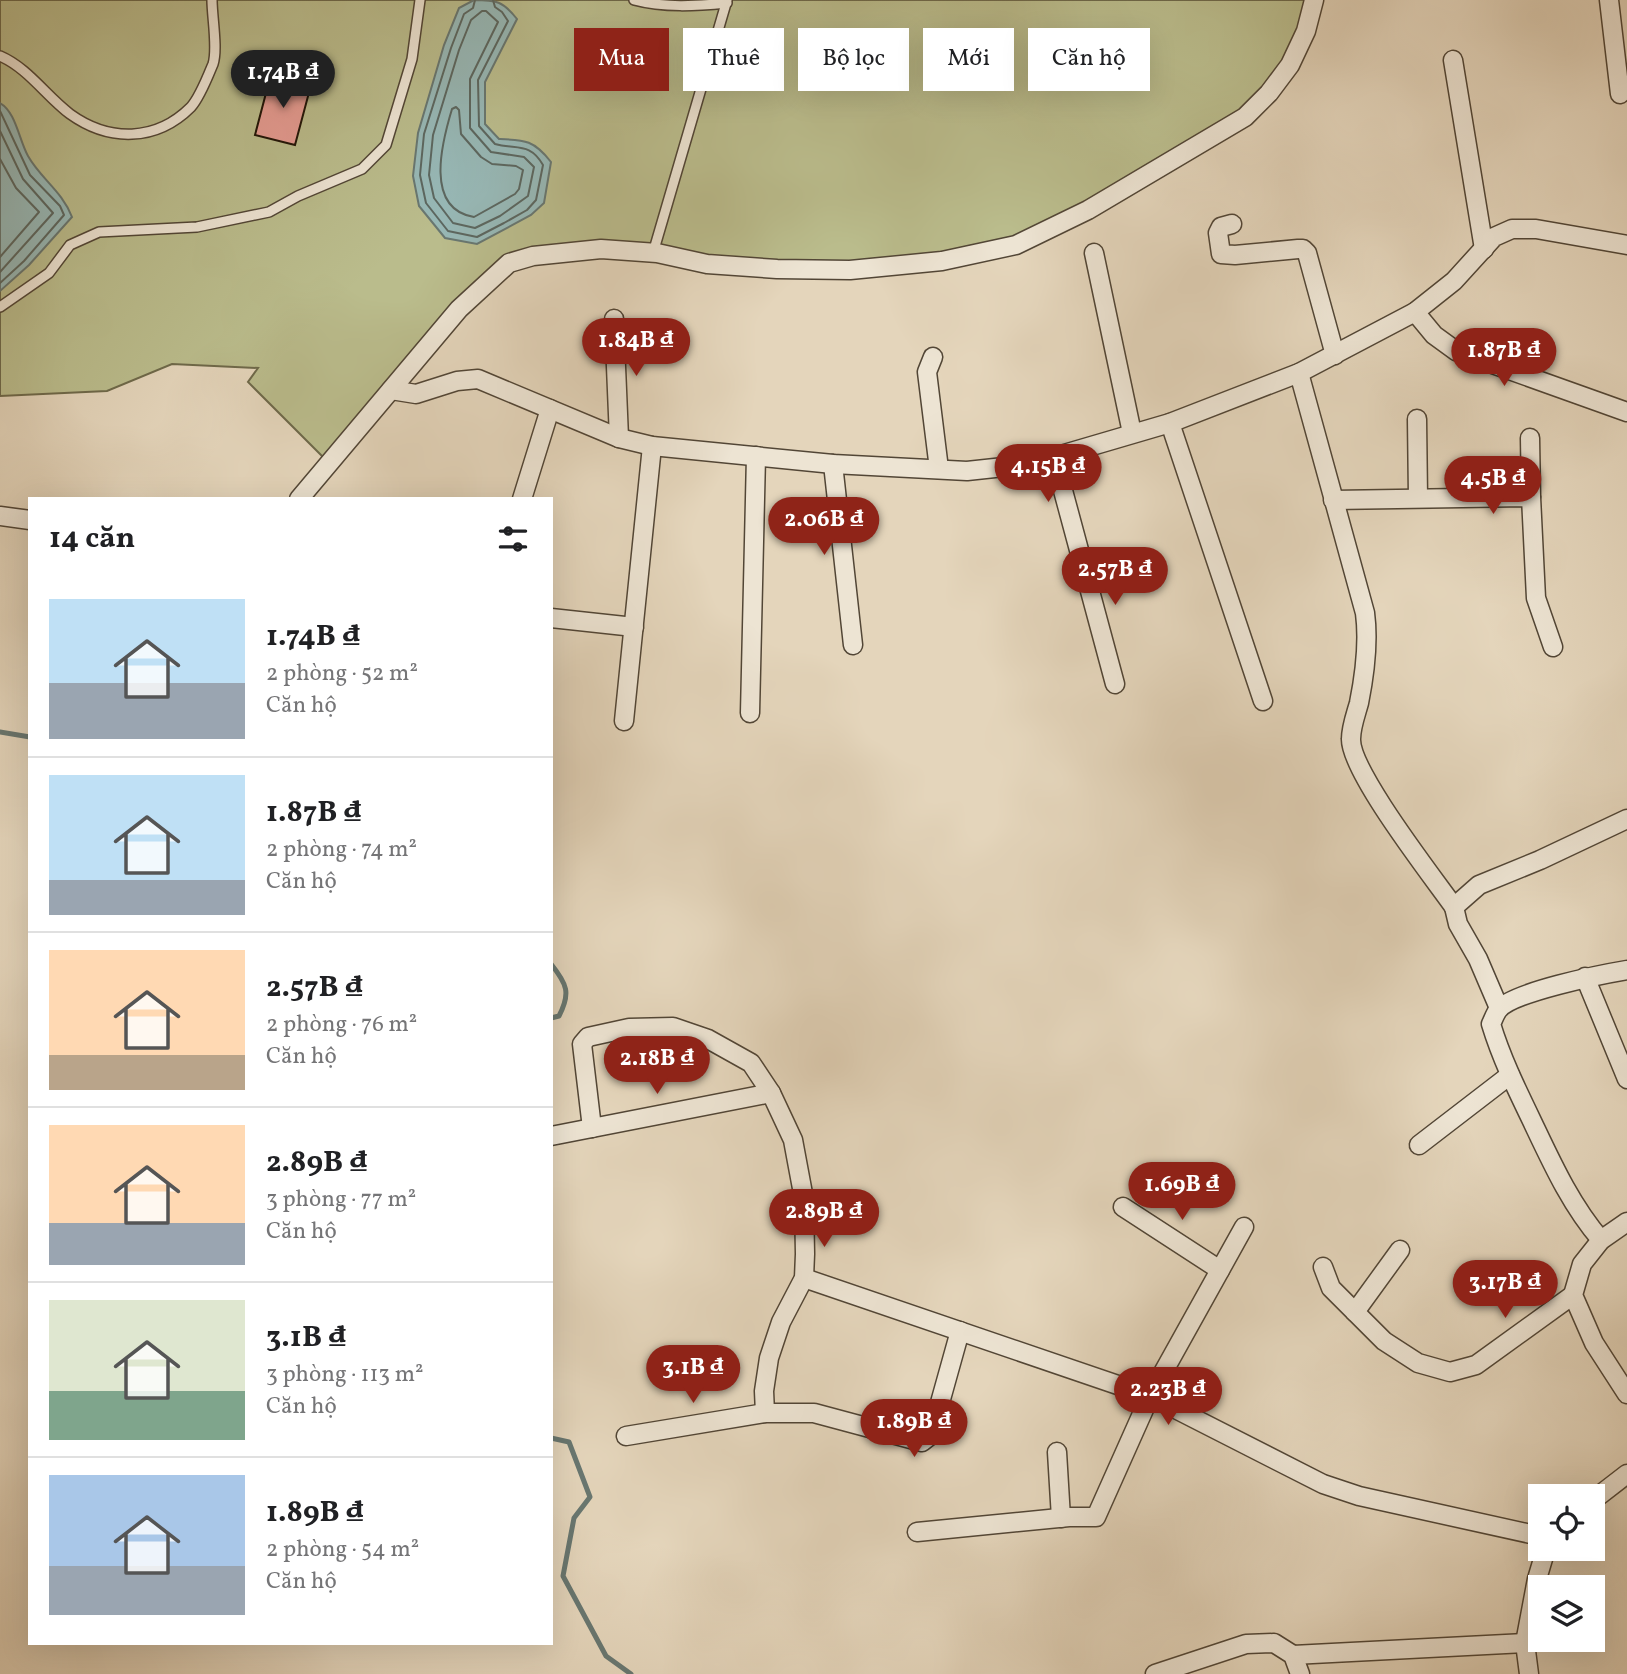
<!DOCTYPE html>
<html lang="vi">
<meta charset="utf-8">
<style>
body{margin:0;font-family:Vollkorn,serif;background:#f2f2f2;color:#202124;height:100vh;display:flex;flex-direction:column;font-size:26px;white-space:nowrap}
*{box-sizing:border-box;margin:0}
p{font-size:23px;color:#757577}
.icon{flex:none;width:38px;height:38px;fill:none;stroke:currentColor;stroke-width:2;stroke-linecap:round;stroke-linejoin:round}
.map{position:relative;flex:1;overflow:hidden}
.details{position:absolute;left:28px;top:497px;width:525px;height:1148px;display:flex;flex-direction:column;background:#fff;border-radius:0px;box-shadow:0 7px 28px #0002}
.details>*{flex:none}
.guide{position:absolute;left:574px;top:28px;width:665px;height:63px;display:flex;gap:14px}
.fabs{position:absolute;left:1528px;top:1484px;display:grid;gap:14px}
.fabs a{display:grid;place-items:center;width:77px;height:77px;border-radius:0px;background:#fff;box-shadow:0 7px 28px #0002;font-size:35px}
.price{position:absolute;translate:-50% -60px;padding:0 16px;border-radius:24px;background:#8f2418;color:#fff;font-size:23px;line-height:46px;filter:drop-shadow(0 2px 4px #0008)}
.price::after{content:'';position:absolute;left:50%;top:42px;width:21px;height:16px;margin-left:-10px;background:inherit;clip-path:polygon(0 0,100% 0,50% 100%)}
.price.on{background:#222;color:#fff}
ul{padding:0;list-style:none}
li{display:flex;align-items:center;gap:21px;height:175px;padding:0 21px}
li+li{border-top:2px solid #e0e0e0}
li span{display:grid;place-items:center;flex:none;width:196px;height:140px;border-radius:0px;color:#555}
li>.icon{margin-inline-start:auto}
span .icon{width:84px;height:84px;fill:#fffc;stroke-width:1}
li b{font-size:30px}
h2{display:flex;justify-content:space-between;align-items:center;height:84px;padding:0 21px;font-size:30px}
.chip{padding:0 24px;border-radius:0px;background:#fff;box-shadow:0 7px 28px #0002;font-size:24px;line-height:63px}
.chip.on{background:#8f2418;color:#fff}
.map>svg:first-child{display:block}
</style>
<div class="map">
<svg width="1627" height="1674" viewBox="0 0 1627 1674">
<rect width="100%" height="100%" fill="#e4d5bb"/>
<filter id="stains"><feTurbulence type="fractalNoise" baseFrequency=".00286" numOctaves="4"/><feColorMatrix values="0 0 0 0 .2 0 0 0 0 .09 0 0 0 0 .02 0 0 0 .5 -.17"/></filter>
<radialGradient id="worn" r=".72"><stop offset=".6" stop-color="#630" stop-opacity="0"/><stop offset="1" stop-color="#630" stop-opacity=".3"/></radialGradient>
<path fill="#babc8c" stroke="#6e694a" stroke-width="2" d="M0 0H1308L1300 30 1284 63 1241 112 1084 205 1015 239 959 253 846 264 708 258 661 248 505 258 325 459 248 382 258 368 172 364 107 391 0 396Z"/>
<g fill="#97b8b6" stroke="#687771" stroke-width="2">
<path d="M474 0C496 0 503 1 517 19L485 82V124L499 139C525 140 534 140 551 162L544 203 531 215 477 244 445 238 419 206 413 176 418 133 444 45 459 8Z"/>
<path d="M0 103C16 112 19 140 28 156 41 179 62 191 72 217L29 265 0 291Z"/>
</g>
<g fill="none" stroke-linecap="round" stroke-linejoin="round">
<g stroke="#5c6760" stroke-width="2">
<path d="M475 0 473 8 464 14 451 48 424 134 420 175 426 203 448 231 477 237 504 223 527 210 536 200 543 165C530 142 517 150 495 144L479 126 478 80 508 21 502 12 495 7 493 0"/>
<path d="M482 11H486L498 22 470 79V128L491 152 524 157 534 167 528 196 500 216 475 228 453 223 434 198 429 175 433 135 459 50 471 20Z"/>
<path d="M456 107 459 110 461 134 481 157 492 164 516 166 523 170 519 189 515 194 474 217C424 209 442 142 452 109Z"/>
<path d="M0 111 30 175 60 206 64 215 24 261 0 283"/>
<path d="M0 131 23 179 53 213 0 272"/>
<path d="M0 159 16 188 39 212 0 257"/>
</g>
<g stroke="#687771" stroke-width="5">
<path d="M0 732 30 737"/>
<path d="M551 964C567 984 571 993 559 1016L551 1018"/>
<path d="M551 1438 569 1442 590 1497 574 1518 563 1576 606 1656 631 1674"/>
</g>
</g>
<path fill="#e59c93" stroke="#221609" stroke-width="2" d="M271 74 311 85 295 145 255 135Z"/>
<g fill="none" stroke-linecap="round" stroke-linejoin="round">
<defs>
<g id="service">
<path d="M634 0C664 8 696 6 727 3"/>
<path d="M0 56C28 68 46 96 70 114 109 142 156 142 191 107 200 97 208 76 213 64 218 49 212 17 212 0"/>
<path d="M653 253 727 0"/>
<path d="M0 307 49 273 70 245 99 232 197 227 269 212 298 196 362 169 386 145 412 59 420 0"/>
</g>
<g id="minor">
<path d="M1609 0 1620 94"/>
<path d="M1453 60 1484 249"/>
<path d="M1232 224 1221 227 1218 233 1221 254 1235 255 1298 249H1303L1307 253 1335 355"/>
<path d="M1094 253 1132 433"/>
<path d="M1415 312 1434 335 1456 351 1627 412"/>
<path d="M614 319 619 438"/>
<path d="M933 357 927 372 939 469"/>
<path d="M1299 373 1365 613C1369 643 1365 673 1359 703 1356 714 1351 727 1351 739 1350 771 1432 876 1454 907"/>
<path d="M391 390 416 394 457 381 478 379 619 438 652 446 833 464 967 471 1004 467 1054 457 1170 423 1299 373 1415 312 1454 281 1494 237 1512 229H1536L1627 245"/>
<path d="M1417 419 1418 498"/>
<path d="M1170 423 1263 701"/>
<path d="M1530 438 1531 497"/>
<path d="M1054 457 1115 684"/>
<path d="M833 464 853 645"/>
<path d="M299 499 459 309 509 263 533 256 601 249 657 253 707 264 777 269 850 270 942 261 1016 245 1088 210 1245 117 1269 93 1290 65 1306 31 1314 0"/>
<path d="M522 499 550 409"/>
<path d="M1333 500 1531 497 1536 598 1553 647"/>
<path d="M0 516 30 520"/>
<path d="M551 618 634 627"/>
<path d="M750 713 756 456"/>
<path d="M624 721 652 446"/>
<path d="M1585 977 1627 1079"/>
<path d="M1499 1008 1478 959 1458 924 1454 907 1479 885 1540 860 1627 819"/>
<path d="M592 1128 582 1044 588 1037 629 1028 673 1027 708 1039 751 1063 771 1093 793 1140 804 1199 805 1254 804 1278 781 1322 769 1358 764 1391 765 1413"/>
<path d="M551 1136 771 1093"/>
<path d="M1419 1145 1510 1075"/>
<path d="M1123 1207 1220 1270"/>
<path d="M1627 1222 1601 1240 1582 1264 1573 1295 1594 1343 1627 1394"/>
<path d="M1601 1240C1570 1204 1551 1161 1531 1119 1516 1088 1501 1057 1491 1024 1493 1020 1495 1014 1498 1010 1512 992 1603 974 1627 970"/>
<path d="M1323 1267 1331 1288 1384 1341 1418 1363 1450 1372 1476 1365 1573 1295"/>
<path d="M804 1278 1150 1396 1323 1484 1359 1496 1540 1536"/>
<path d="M1355 1312 1400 1250"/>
<path d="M626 1436 765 1413H814L922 1442 931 1435 960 1331"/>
<path d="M1057 1452 1061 1518"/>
<path d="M1592 1501 1627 1474"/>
<path d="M917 1532 1069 1517H1096L1150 1396 1244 1227"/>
<path d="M1293 1655 1525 1643"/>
<path d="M1155 1674 1246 1644 1274 1643 1293 1655 1300 1674"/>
<path d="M1529 1674 1525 1643 1537 1579 1546 1549"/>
</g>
</defs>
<use href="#service" stroke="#524636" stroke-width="12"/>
<use href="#minor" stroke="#524636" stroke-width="21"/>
<use href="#service" stroke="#ede4d3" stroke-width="9"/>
<use href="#minor" stroke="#ede4d3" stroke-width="18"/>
</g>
<rect width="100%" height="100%" filter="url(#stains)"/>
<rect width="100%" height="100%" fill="url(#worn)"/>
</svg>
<div class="fabs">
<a><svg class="icon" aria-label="locate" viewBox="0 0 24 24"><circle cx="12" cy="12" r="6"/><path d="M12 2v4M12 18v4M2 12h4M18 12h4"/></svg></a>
<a><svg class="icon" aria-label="layers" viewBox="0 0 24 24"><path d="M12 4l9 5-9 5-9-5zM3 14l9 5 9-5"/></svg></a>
</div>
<b class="price on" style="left:283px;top:110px">1.74B ₫</b>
<b class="price" style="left:636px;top:378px">1.84B ₫</b>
<b class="price" style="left:1504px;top:388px">1.87B ₫</b>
<b class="price" style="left:1048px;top:504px">4.15B ₫</b>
<b class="price" style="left:1493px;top:516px">4.5B ₫</b>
<b class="price" style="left:824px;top:557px">2.06B ₫</b>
<b class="price" style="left:1115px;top:607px">2.57B ₫</b>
<b class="price" style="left:657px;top:1096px">2.18B ₫</b>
<b class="price" style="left:1182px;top:1222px">1.69B ₫</b>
<b class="price" style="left:824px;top:1249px">2.89B ₫</b>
<b class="price" style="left:1505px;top:1320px">3.17B ₫</b>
<b class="price" style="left:693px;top:1405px">3.1B ₫</b>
<b class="price" style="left:1168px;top:1427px">2.23B ₫</b>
<b class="price" style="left:914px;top:1459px">1.89B ₫</b>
<div class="guide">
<a class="chip on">Mua</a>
<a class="chip">Thuê</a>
<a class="chip">Bộ lọc</a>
<a class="chip">Mới</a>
<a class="chip">Căn hộ</a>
</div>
<section class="details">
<h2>14 căn<svg class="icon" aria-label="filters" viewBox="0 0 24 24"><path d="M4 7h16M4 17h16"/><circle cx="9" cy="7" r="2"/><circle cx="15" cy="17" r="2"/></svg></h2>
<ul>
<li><span style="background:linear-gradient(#bfe0f5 60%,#9aa5b1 0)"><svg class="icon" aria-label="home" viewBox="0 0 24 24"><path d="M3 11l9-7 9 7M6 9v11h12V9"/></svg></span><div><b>1.74B ₫</b><p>2 phòng · 52 m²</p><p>Căn hộ</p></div></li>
<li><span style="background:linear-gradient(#bfe0f5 75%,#9aa5b1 0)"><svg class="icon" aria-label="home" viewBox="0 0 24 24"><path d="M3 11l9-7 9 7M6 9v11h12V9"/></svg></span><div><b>1.87B ₫</b><p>2 phòng · 74 m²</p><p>Căn hộ</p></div></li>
<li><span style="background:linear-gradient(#ffd9b3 75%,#b9a48a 0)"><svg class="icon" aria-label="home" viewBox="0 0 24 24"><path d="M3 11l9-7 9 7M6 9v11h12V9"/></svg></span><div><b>2.57B ₫</b><p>2 phòng · 76 m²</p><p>Căn hộ</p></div></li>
<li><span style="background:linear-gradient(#ffd9b3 70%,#9aa5b1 0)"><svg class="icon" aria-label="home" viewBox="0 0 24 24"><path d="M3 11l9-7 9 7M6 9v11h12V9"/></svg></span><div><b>2.89B ₫</b><p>3 phòng · 77 m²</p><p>Căn hộ</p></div></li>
<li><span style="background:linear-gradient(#dfe7d0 65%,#7fa58c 0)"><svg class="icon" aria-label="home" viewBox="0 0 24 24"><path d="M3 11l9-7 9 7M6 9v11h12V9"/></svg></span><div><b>3.1B ₫</b><p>3 phòng · 113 m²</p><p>Căn hộ</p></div></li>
<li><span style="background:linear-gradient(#a9c7e8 65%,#9aa5b1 0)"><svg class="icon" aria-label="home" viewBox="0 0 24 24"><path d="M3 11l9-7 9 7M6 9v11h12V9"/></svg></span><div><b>1.89B ₫</b><p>2 phòng · 54 m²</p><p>Căn hộ</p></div></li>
</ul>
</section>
</div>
